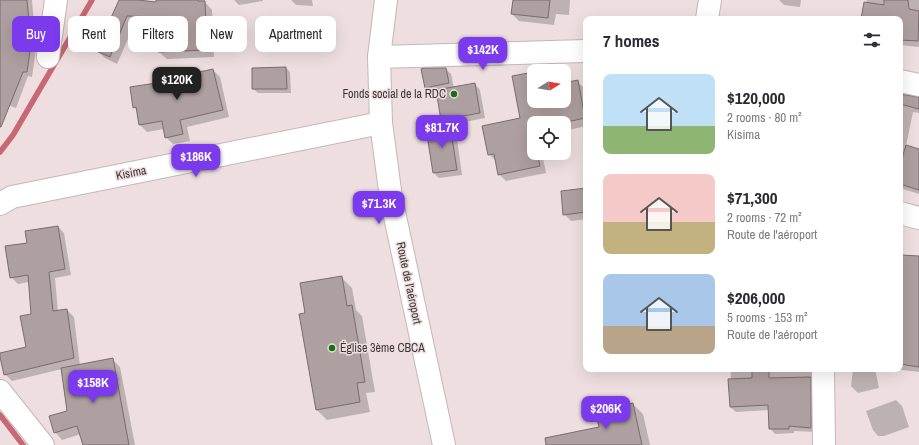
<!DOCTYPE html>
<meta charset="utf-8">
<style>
body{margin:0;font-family:"Archivo Narrow",sans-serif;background:#f2f2f3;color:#2b2b33;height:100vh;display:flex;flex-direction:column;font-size:15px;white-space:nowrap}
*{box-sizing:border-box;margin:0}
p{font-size:13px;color:#7c7c81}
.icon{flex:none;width:22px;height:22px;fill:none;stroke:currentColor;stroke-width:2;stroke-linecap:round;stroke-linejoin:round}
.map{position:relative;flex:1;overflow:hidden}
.drawer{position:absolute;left:583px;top:16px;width:320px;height:356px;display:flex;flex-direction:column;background:#fff;border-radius:8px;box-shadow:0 4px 16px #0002}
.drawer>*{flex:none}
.top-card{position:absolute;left:12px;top:16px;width:380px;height:36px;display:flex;gap:8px}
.needle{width:26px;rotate:79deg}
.tools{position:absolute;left:527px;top:64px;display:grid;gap:8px}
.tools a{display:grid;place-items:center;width:44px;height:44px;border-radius:8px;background:#fff;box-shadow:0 4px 16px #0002;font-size:20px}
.price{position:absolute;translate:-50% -34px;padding:0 9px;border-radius:8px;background:#7c3aed;color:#fff;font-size:13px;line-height:26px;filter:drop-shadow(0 1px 2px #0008)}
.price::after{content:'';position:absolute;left:50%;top:24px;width:12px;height:9px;margin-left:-6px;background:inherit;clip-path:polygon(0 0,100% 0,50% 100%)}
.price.active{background:#222;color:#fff}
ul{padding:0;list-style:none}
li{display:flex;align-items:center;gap:12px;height:100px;padding:0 20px}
li span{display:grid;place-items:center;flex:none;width:112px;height:80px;border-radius:8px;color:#555}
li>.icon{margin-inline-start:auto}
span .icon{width:48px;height:48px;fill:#fffc;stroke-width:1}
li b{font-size:17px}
h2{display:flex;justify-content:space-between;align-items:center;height:48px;padding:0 20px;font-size:17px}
.tag{padding:0 14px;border-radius:8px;background:#fff;box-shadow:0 4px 16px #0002;font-size:14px;line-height:36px}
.tag.active{background:#7c3aed;color:#fff}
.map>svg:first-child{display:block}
</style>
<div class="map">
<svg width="919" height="445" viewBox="0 0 919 445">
<rect width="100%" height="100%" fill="#eededf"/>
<g fill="#0003">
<path d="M0 0H32L36 50 32 77 28 76 16 108 0 102Z"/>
<path d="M120 0H142L143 2 157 3V0H205V2L212 10 214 57 167 59 159 52 158 24 135 23 117 64 105 58 98 51Z"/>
<path d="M234 0H263V1L239 5Z"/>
<path d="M291 0H312L313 6 296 5Z"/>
<path d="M514 0H570L569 15 556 14 554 25 519 21 512 14Z"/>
<path d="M779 0H801L800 7 784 5Z"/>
<path d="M867 0H919V47L900 45V19H862Z"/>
<path d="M286 68 290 72 291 93H258L253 89Z"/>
<path d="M446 69 451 74 454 88 475 84 480 90 485 118 449 125 456 132 462 175 439 178 433 172 449 127 442 120 437 92 431 93 426 87Z"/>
<path d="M213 70 220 77 229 117 187 127 190 141 173 144 166 137 164 129 147 132 139 124 137 110 134 107 170 82Z"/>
<path d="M534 73V101H564V84L577 81 584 88 586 97V126L564 131V123H534V153H542L546 173 506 181 499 174 496 161 489 154 521 119Z"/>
<path d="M900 95 919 98V113L913 112 906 146 919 150V194L903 189 900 187Z"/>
<path d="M586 189V219L571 221 564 214Z"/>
<path d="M58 227 64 233 71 275 55 278 58 312 67 310 74 317 80 366 112 359 120 367 135 445H84L81 434 62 440 55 432 68 411 62 369 12 381 5 374 28 348 32 314 29 282 18 284 11 277 28 244Z"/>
<path d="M900 256 919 257V372L894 369H900Z"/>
<path d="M342 278 352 288 356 310 362 316 375 392 366 393 370 412 327 420 316 409 306 313Z"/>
<path d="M731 369H815L816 432 794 431V433L775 434 770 428 769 410 736 412 730 407Z"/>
<path d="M853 369H875L879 388 858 393 851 386Z"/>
<path d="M896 400 902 406 909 427 884 436H878L873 430 866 411Z"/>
<path d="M633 404 643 414 650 445H552L600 428Z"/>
</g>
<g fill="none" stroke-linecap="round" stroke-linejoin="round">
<g stroke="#c76874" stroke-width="5.5">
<path d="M0 152 13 135 92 0"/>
<path d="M0 415 23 445"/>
</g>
</g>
<g fill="#ae9fa0" stroke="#7a6c6d">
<path d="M0 0H27L31 44 27 72H23L1 127H0Z"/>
<path d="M119 0H138L156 2V0H198V1H205L207 50 158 52 157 17 127 16 110 57 96 51Z"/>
<path d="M513 0H550L548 18 511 14Z"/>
<path d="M884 0H908L909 9 919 11 918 41 900 40V19H861L864 2 884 5Z"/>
<path d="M286 67 287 89H252V68Z"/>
<path d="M424 68H446L449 83 425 88 421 69Z"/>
<path d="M213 69 223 110 180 120 183 134 165 138 162 121 139 125 136 107 133 108 130 87 169 81 168 79Z"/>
<path d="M534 72V101H564V83L578 80 585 118 562 123H534V153H537L540 166 498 175 494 154 488 155 482 126 520 118 512 76Z"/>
<path d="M475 83 480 113 441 120 436 90Z"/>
<path d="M900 94 919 97V109L900 104Z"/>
<path d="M450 125 457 170 433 173 426 129Z"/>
<path d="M906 145 919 149V190L900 184V165Z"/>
<path d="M586 188V212L563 215 561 191Z"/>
<path d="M58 226 65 269 49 272 53 311 67 309 74 358 4 375 0 357V353L26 347 20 316 31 314 28 275 10 278 5 246 27 243 25 231Z"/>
<path d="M900 255 919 256V367L900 364Z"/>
<path d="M342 276 347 306 352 305 365 382 357 383 360 402 316 410 299 314 305 313 300 283Z"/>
<path d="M113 358 129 445H83L77 426 54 433 49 416 67 411 61 368Z"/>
<path d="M752 369H769V378L811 377V428L789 426V429H769L768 405 730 407 728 379 752 378Z"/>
<path d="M633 403 642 445H546L545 438 599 427 595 410Z"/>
</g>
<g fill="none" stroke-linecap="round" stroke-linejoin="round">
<defs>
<g id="street">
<path d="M707 19 710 0"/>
<path d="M48 57 56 0"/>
<path d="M379 57 586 51"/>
<path d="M900 81 919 85"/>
<path d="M0 204 12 197 381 123"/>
<path d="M900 213 919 218"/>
<path d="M823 369 824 445"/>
<path d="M0 391 43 445"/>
</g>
<path id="secondary" d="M386 0 379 57 381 123 391 198 444 445"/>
</defs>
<use href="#street" stroke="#c6b6b7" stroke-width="24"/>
<use href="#secondary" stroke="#c6b6b7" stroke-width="24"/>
<use href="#street" stroke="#fff" stroke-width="22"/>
<use href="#secondary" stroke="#fff" stroke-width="22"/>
</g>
<g fill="#196e17" stroke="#eededf" stroke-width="1.5">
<circle cx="454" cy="94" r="4"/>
<circle cx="332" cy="348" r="4"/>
</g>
<g text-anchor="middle" stroke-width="3" stroke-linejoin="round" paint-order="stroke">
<g font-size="12" fill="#3c3636" stroke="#eededf" text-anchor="end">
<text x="446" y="98">Fonds social de la RDC</text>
<text x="340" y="352" text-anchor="start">Église 3ème CBCA</text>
</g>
<g font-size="12" fill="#3c3636" stroke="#eededf">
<text transform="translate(131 173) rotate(-11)" y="4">Kisima</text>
<text transform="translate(409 283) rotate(78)" y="4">Route de l'aéroport</text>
</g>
</g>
</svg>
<div class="tools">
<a><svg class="needle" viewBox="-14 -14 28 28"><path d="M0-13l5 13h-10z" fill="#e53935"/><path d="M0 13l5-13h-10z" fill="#7c7c81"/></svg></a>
<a><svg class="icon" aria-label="locate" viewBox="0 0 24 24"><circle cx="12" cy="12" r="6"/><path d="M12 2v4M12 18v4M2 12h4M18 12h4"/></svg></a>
</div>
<b class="price" style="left:483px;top:71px">$142K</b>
<b class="price active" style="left:177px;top:101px">$120K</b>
<b class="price" style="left:442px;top:149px">$81.7K</b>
<b class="price" style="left:196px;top:178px">$186K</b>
<b class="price" style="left:379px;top:225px">$71.3K</b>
<b class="price" style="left:93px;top:404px">$158K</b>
<b class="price" style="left:606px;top:430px">$206K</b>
<div class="top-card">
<a class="tag active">Buy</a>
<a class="tag">Rent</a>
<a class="tag">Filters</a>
<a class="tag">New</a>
<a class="tag">Apartment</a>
</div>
<section class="drawer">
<h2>7 homes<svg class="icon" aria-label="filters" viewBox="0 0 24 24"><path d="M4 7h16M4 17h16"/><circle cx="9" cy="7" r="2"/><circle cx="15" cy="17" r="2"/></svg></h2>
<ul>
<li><span style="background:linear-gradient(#bfe0f5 65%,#8fb573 0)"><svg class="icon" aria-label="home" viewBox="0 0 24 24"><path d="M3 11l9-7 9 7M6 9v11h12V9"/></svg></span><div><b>$120,000</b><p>2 rooms · 80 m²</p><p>Kisima</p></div></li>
<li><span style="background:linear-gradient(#f6c9c9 60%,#c2b280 0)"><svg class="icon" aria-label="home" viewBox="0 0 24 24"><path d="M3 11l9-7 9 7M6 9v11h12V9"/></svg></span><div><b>$71,300</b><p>2 rooms · 72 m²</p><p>Route de l'aéroport</p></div></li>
<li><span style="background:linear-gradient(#a9c7e8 65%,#b9a48a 0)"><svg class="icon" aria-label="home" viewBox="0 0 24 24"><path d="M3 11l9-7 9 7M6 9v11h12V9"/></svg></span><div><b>$206,000</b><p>5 rooms · 153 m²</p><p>Route de l'aéroport</p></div></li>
</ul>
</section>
</div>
